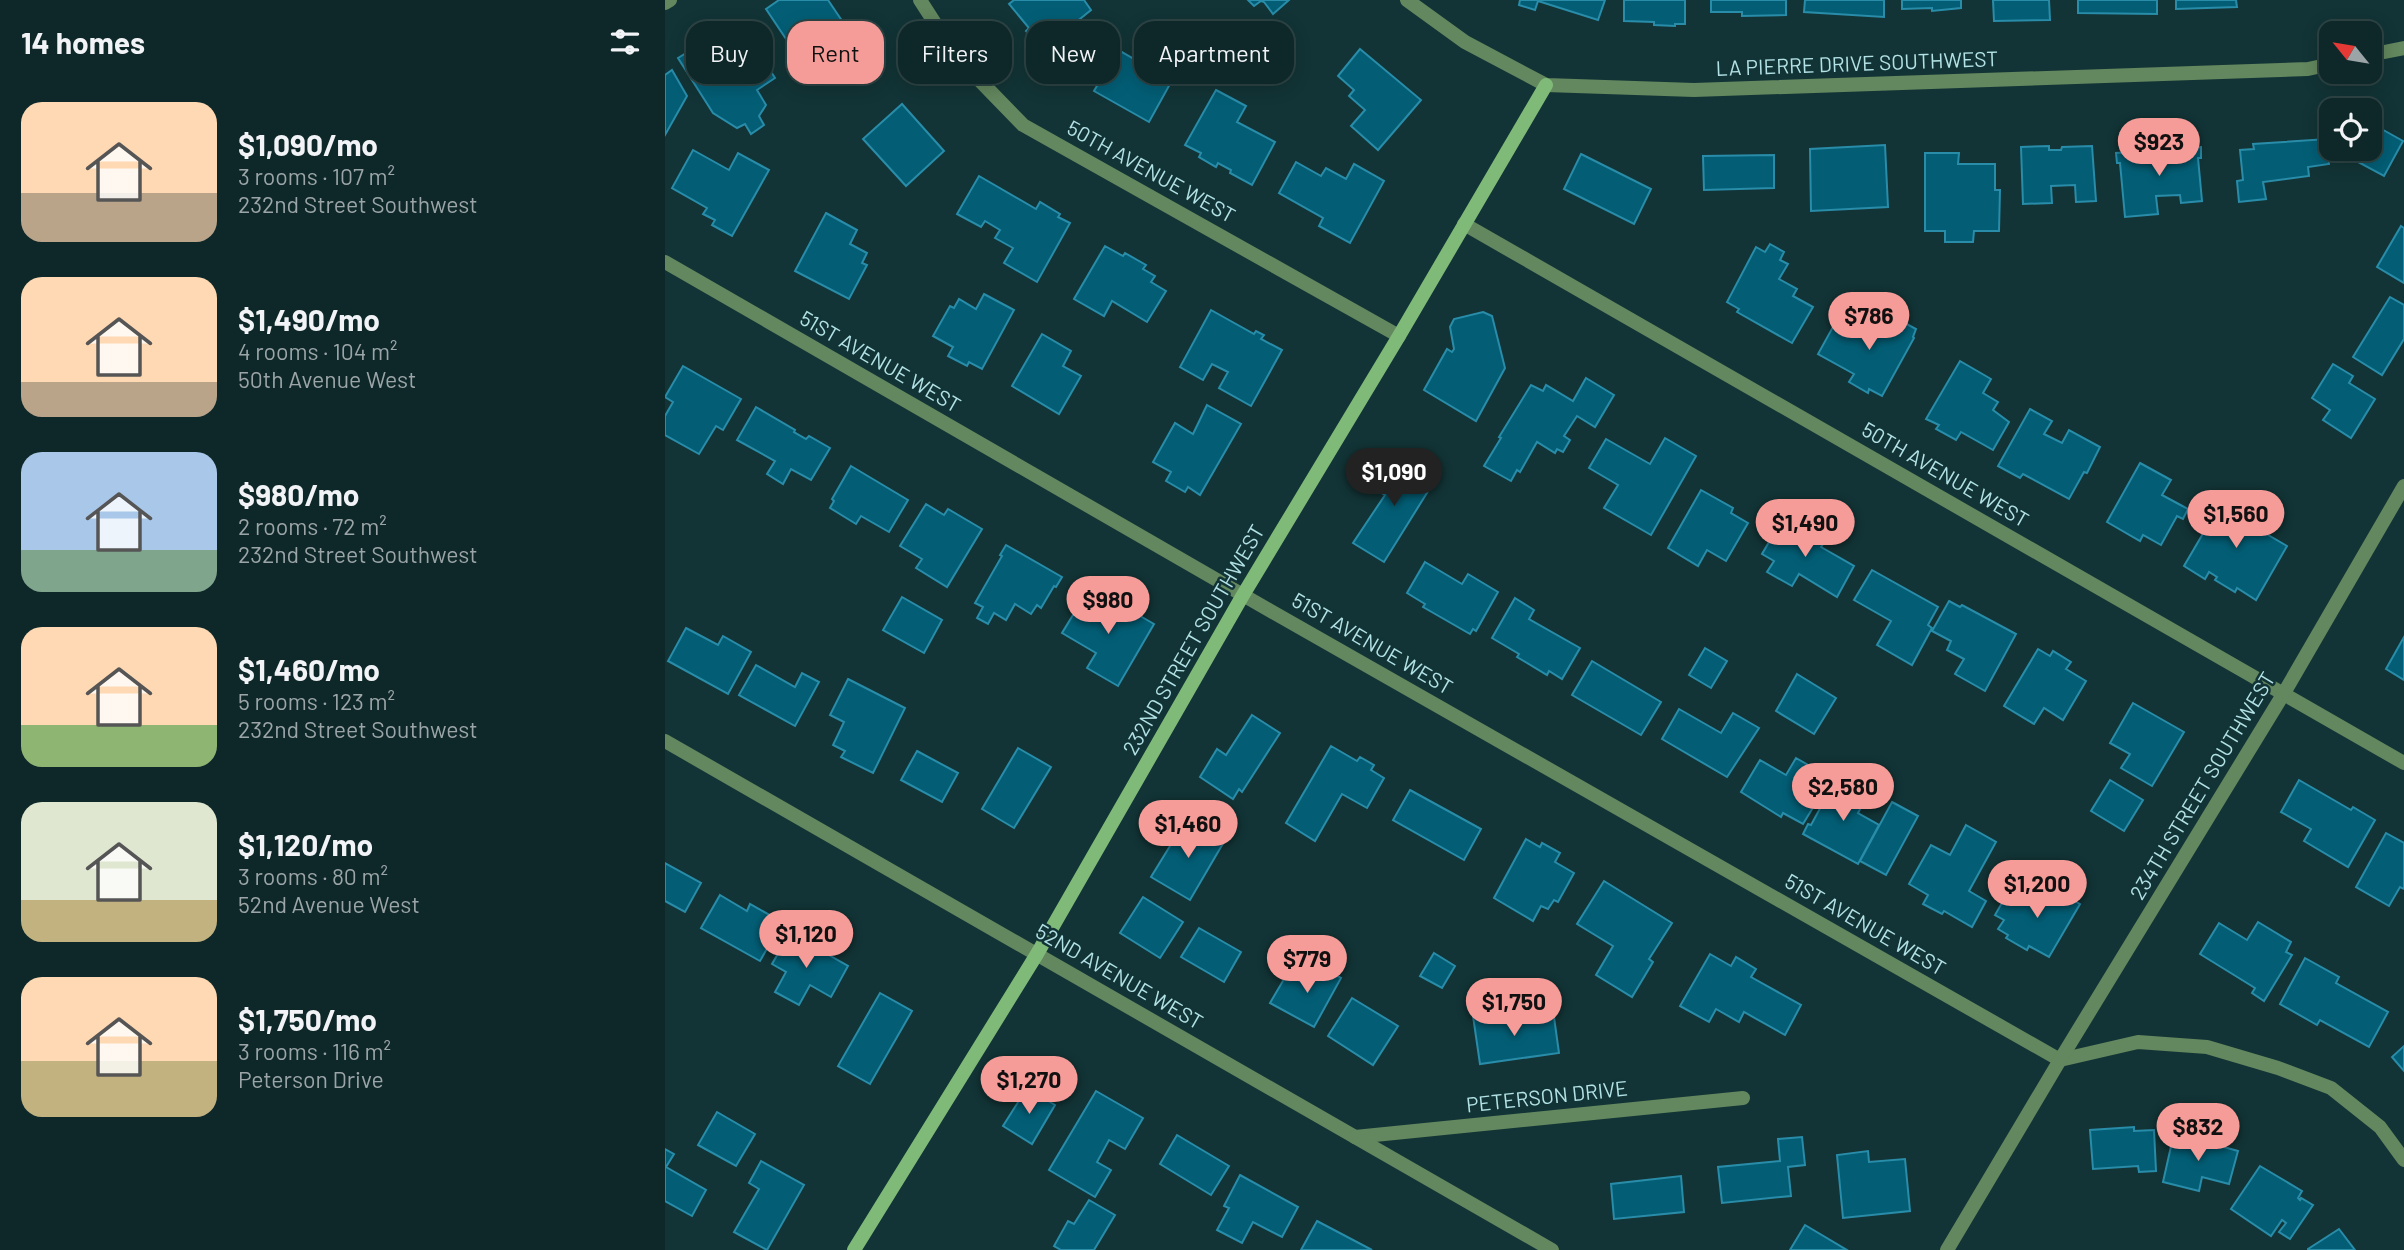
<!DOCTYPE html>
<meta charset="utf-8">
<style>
body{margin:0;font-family:Barlow,sans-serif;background:#1c3334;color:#f1f3f6;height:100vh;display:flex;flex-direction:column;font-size:26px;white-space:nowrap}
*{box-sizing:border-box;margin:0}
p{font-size:23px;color:#9ba5a8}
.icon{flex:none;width:38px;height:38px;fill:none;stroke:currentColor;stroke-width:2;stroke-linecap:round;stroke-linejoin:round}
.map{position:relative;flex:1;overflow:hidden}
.drawer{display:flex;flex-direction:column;background:#0e2728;width:665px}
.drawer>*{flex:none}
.hud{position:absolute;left:21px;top:21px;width:665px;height:63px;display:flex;gap:14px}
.needle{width:46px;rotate:300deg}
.buttons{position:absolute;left:1654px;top:21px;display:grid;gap:14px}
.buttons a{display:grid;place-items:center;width:63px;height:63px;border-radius:14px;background:#0e2728;box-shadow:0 4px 18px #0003,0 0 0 2px #2e4445;font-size:35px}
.price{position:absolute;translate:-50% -60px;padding:0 16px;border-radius:24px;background:#f59b98;color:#111;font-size:23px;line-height:46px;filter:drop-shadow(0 2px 4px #0008)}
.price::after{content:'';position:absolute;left:50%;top:42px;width:21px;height:16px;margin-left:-10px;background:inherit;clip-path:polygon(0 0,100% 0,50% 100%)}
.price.selected{background:#222;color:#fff}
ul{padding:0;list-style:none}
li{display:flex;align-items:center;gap:21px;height:175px;padding:0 21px}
li span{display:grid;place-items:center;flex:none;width:196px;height:140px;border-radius:21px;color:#555}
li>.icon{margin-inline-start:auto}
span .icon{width:84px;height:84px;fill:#fffc;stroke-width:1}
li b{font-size:30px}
h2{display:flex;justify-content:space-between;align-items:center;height:84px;padding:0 21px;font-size:30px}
.pill{padding:0 24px;border-radius:21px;background:#0e2728;box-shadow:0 4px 18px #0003,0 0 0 2px #2e4445;font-size:24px;line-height:63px}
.pill.selected{background:#f59b98;color:#111}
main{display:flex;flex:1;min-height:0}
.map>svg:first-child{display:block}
</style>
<main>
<section class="drawer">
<h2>14 homes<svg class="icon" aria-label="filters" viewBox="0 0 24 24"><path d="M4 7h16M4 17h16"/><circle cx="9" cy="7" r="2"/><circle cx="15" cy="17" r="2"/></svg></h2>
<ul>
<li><span style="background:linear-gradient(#ffd9b3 65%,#b9a48a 0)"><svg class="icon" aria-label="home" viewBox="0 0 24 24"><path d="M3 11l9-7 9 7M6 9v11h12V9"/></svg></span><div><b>$1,090/mo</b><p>3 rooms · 107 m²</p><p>232nd Street Southwest</p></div></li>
<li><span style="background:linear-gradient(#ffd9b3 75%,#b9a48a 0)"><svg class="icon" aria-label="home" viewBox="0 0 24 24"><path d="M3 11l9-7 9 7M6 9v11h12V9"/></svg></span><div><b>$1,490/mo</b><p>4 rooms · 104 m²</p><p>50th Avenue West</p></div></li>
<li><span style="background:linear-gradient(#a9c7e8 70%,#7fa58c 0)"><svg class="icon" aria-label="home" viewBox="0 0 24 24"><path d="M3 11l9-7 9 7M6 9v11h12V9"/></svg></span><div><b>$980/mo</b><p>2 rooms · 72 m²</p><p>232nd Street Southwest</p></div></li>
<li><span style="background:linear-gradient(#ffd9b3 70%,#8fb573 0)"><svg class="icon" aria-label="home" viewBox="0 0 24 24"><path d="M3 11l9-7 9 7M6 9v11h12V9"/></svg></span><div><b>$1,460/mo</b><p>5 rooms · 123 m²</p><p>232nd Street Southwest</p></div></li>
<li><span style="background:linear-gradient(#dfe7d0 70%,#c2b280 0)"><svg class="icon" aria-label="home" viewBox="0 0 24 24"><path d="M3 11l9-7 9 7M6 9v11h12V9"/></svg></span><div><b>$1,120/mo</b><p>3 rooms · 80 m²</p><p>52nd Avenue West</p></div></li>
<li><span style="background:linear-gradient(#ffd9b3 60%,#c2b280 0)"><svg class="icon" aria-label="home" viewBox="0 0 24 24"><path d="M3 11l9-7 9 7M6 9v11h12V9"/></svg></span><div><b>$1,750/mo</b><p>3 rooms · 116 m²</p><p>Peterson Drive</p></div></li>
</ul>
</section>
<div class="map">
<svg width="1739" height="1250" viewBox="0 0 1739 1250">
<rect width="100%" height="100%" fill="#123436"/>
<g fill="#035e75" stroke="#298ca9" stroke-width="2">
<path d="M114 0H163L194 46 165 65 144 33 125 45 101 9Z"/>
<path d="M349 0H419L426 10 379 48 370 37 368 39 361 31 364 28 344 4Z"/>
<path d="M583 0H624L608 14 599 2 596 1 589 6Z"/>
<path d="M855 0H940L933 20 873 1 870 10 854 5Z"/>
<path d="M959 0H1020V24H1010V26L989 25V22L959 21Z"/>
<path d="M1046 0H1121V15L1077 16V12H1046Z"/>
<path d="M1140 0H1219V17L1139 12Z"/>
<path d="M1237 0H1296V8L1267 11V8L1237 9Z"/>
<path d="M1328 0H1384L1385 20 1329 21Z"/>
<path d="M1413 0H1492V14L1413 13Z"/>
<path d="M1511 0H1571L1572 7 1511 9Z"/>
<path d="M66 30 83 57 93 51 110 78 92 90 101 105 94 116 99 125 86 134 80 124 72 128 48 113 13 58 26 50 23 47 42 35 47 42Z"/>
<path d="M497 39 515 49 508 62 515 66 484 122 429 91 435 81 438 83 455 51 476 63 484 48 490 52Z"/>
<path d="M695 49 756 100 713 150 686 126 700 110 684 96 689 90 673 76Z"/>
<path d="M7 70 22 96 0 135V75Z"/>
<path d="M551 90 581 106 572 122 610 142 587 185 565 173 566 170 553 163 551 167 534 157 536 153 520 145Z"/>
<path d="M237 104 279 151 241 186 198 139Z"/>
<path d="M1704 122 1738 141 1719 176 1682 156 1686 149H1704Z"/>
<path d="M1662 139 1664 164 1643 167 1644 176 1598 182 1601 199 1574 202 1572 181 1578 180 1575 150 1589 149 1588 144Z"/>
<path d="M1220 145 1223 207 1146 211 1145 149Z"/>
<path d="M1384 146V150H1396L1397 147 1427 146 1431 201 1411 202 1410 185 1386 186 1387 203 1358 204 1356 147Z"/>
<path d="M1536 147V158H1533L1537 201 1516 203 1515 195 1491 196 1493 214 1460 217 1455 163H1452L1451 153Z"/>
<path d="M28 150 64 170 73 153 104 170 67 236 47 225 50 220 38 214 42 208 7 188Z"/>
<path d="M1260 153H1294L1293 164H1330V190H1335L1334 231H1309L1308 242H1280V231H1260Z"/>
<path d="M916 154 986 189 969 224 899 189Z"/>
<path d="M1109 155V188L1039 190 1038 156Z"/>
<path d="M631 162 656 176 661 168 681 179 689 164 719 181 685 243 654 226 658 218 614 193Z"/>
<path d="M314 176 371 209 375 202 395 214 393 217 405 223 372 282 339 263 348 248 330 238 335 230 320 221 316 227 292 214Z"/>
<path d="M161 213 192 230 185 244 202 253 197 263 202 265 184 299 130 271Z"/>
<path d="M1736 226 1739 228V283L1712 267Z"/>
<path d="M1105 244 1119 252 1115 260 1123 264 1114 279 1132 289 1128 296 1148 307 1127 343 1072 312 1074 309 1062 302 1091 247 1100 252Z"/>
<path d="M440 246 458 256 460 253 481 265 478 269 490 276 486 282 501 291 482 322 447 301 439 316 409 299Z"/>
<path d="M319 294 349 310 317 369 304 362 302 366 283 356 288 347 268 336 285 306 289 308 294 299 311 309Z"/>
<path d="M1725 297 1739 305V339L1717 375 1688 357Z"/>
<path d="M546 310 589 334 591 331 599 335 596 339 617 350 586 406 554 388 563 372 547 364 538 380 515 367Z"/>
<path d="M818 312 827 316 840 368 811 421 759 390 782 349 787 352 789 349 785 327 789 319Z"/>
<path d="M1225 315 1251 329 1248 337 1249 338 1217 396 1204 389 1203 393 1184 382 1189 374 1153 354 1174 316 1210 336 1218 321 1222 322Z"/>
<path d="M377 334 406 351 398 366 416 376 394 414 347 386Z"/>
<path d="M1295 361 1326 379 1318 393 1333 402 1328 410 1344 422 1328 450 1296 432 1291 440 1271 429 1274 425 1261 419Z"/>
<path d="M1668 364 1688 376 1684 383 1710 399 1686 438 1658 420 1665 410 1647 398Z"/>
<path d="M18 366 76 399 58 430 51 426 34 454 0 435V416L8 402 0 397Z"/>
<path d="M921 378 949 395 930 427 912 416 899 436 905 440 898 452 892 449 890 453 872 442 855 472 852 470 846 481 819 466 836 438 834 437 866 385 878 391 881 385 908 401Z"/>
<path d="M542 405 576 424 535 495 523 487 520 492 501 481 506 472 488 462 510 423 528 434Z"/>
<path d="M91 407 130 430 129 432 141 439 144 436 165 448 146 480 126 469 118 484 102 474 110 461 72 440Z"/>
<path d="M1365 409 1387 421 1379 434 1397 443 1404 430 1435 447 1422 473 1419 472 1404 499 1358 474 1355 478 1333 466Z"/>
<path d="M1000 438 1031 456 986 535 939 508 953 485 924 468 941 439 985 464Z"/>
<path d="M731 456 770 480 719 562 688 543 720 495 711 490Z"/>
<path d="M1475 463 1506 480 1497 495 1523 509 1518 519 1512 516 1496 545 1478 535 1475 541 1442 522Z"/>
<path d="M186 466 243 500 224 532 196 516 191 524 165 508 169 501 167 499Z"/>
<path d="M1036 490 1068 508 1066 513 1083 523 1061 561 1042 550 1033 566 1003 548Z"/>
<path d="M1560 496 1599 519 1593 529 1622 546 1591 600 1572 588 1570 592 1550 580 1552 577 1544 572 1540 579 1519 566Z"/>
<path d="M261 504 279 515 283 509 317 529 282 587 251 568 257 559 235 546Z"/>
<path d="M1118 518 1160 541 1156 547 1189 566 1172 597 1134 574 1127 586 1102 572 1109 561 1097 554Z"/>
<path d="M341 545 397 577 391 587 389 586 376 608 372 605 366 614 350 604 341 620 329 613 323 624 312 618 318 607 310 603 337 556 335 555Z"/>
<path d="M760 562 797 584 803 574 833 592 811 631 808 629 805 634 758 607 760 604 742 593Z"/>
<path d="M1207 570 1273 607 1263 625 1267 628 1247 665 1212 645 1226 621 1189 600Z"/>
<path d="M422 592 440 602 438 606 453 614 458 606 489 624 453 686 422 668 431 653 397 633Z"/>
<path d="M237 597 277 620 259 653 218 630Z"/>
<path d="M850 598 869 610 864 619 915 648 897 679 884 671 882 675 852 657 854 654 827 638Z"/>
<path d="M1284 601 1295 607 1297 605 1351 634 1320 691 1290 674 1299 659 1282 650 1286 641 1267 631Z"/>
<path d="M21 628 53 645 58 636 86 652 63 694 3 661Z"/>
<path d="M1739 637V680L1721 669Z"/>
<path d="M1040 648 1062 661 1046 688 1024 675Z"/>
<path d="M1373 649 1385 656 1388 651 1406 662 1401 669 1421 681 1398 720 1379 708 1369 724 1339 706Z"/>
<path d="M927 661 996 702 976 735 907 695Z"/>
<path d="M91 665 130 687 137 673 154 682 130 726 74 695Z"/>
<path d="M1132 674 1171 698 1149 734 1111 711Z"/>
<path d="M183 679 240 708 208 773 176 757 180 751 168 745 179 722 165 715Z"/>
<path d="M1468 703 1519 732 1487 786 1456 768 1465 754 1445 743Z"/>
<path d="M1014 709 1056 733 1068 713 1094 728 1062 777 997 739Z"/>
<path d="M587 715 615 733 577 792 574 789 568 799 535 777 552 749 561 755Z"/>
<path d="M666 746 692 761 695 757 709 765 706 770 719 778 702 808 677 794 650 841 621 823Z"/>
<path d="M353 748 386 767 349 828 317 809Z"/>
<path d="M252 751 293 773 277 802 236 780Z"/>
<path d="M1131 758 1166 778 1138 824 1118 813 1116 817 1076 792 1095 760 1121 775Z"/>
<path d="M1171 779 1202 796 1193 813 1214 825 1193 864 1138 834 1143 824 1146 825Z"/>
<path d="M1445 780 1478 800 1459 831 1426 811Z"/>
<path d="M1634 780 1686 810 1688 807 1710 820 1683 867 1639 841 1646 829 1616 812Z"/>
<path d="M745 790 816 829 799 860 728 820Z"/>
<path d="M1227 802 1253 816 1221 875 1195 861Z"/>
<path d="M530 822 560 840 525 900 486 877 513 833 521 837Z"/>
<path d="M1301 825 1331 842 1304 891 1321 901 1307 927 1279 911 1277 914 1258 904 1263 895 1244 884 1266 845 1285 855Z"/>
<path d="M1721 833 1739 843V889L1735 887 1724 906 1691 887Z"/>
<path d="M861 839 875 847 877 843 895 853 890 862 909 873 893 902 889 900 883 909 876 906 868 921 829 898Z"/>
<path d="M0 863 36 883 20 912 0 901Z"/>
<path d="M939 881 1007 923 984 959 988 962 967 997 931 975 948 946 912 924Z"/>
<path d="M1383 886 1415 904 1384 957 1364 946 1362 950 1341 938 1343 935 1333 929 1339 920 1330 915 1342 894 1351 899 1355 892 1374 902Z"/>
<path d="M55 895 82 911 85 904 117 922 95 961 36 928Z"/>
<path d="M478 897 518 922 495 958 455 933Z"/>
<path d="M1593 922 1626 942 1621 952 1627 955 1599 1001 1587 993 1590 988 1535 954 1554 923 1582 940Z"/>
<path d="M534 928 576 952 559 982 516 957Z"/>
<path d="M125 933 183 966 166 997 145 985 134 1005 110 992 121 972 107 964Z"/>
<path d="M769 953 790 966 777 988 755 976Z"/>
<path d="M1045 954 1066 966 1071 957 1091 969 1086 977 1136 1005 1120 1035 1079 1012 1074 1022 1051 1009 1044 1022 1015 1006Z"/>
<path d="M1640 958 1674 977 1671 983 1723 1012 1704 1047 1655 1020 1652 1025 1615 1004Z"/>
<path d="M651 964 676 978 649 1027 605 1003 622 974 640 984Z"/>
<path d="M215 993 247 1011 205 1084 173 1066Z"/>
<path d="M687 998 733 1026 708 1065 663 1036Z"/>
<path d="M844 1011 845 1023 889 1017 894 1053 815 1064 808 1016Z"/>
<path d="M1739 1046V1071L1727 1057Z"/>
<path d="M362 1088 390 1105 367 1144 338 1126Z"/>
<path d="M431 1091 478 1118 460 1149 444 1140 432 1162 446 1170 430 1197 384 1170Z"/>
<path d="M52 1112 90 1134 71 1166 33 1145Z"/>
<path d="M1469 1127V1131L1489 1130 1491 1171 1474 1172 1473 1166 1428 1169 1425 1130Z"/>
<path d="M1509 1133 1573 1151 1564 1184 1537 1177 1534 1191 1498 1182Z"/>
<path d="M512 1135 564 1166 546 1195 495 1164Z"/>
<path d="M1137 1137 1140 1165 1123 1167 1126 1196 1057 1203 1053 1167 1115 1161 1113 1139Z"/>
<path d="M0 1149 9 1154 1 1167 41 1190 27 1216 0 1201Z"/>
<path d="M1203 1151 1204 1162 1240 1159 1245 1211 1178 1218 1172 1155Z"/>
<path d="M96 1161 139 1185 102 1250 69 1232 94 1189 84 1183Z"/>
<path d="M1595 1166 1637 1191 1633 1198 1635 1200 1636 1198 1648 1205 1625 1239 1614 1232 1621 1223 1617 1220 1606 1236 1566 1209Z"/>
<path d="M575 1175 633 1207 617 1237 588 1222 577 1243 552 1230 564 1208 559 1206Z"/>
<path d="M1016 1176 1019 1212 949 1219 946 1184Z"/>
<path d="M424 1200 450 1215 429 1250H396L389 1246 403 1221 409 1224Z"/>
<path d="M652 1221 707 1250H636Z"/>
<path d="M1140 1225 1182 1250H1125Z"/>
<path d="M1674 1229 1690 1250H1643V1249Z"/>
</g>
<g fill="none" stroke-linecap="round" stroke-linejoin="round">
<g stroke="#63875e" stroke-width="14">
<path d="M255 0 291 56 358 125 734 336"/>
<path d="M742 0 800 42 881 85 1029 90 1643 69 1666 64"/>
<path d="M0 3 5 0"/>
<path d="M1704 55 1739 48"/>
<path d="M799 224 1739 763"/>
<path d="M0 262 604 610 1395 1060 1473 1042 1542 1047 1613 1068 1666 1088 1715 1127 1739 1160"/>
<path d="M0 741 887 1250"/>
<path d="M690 1137 1078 1098"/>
<path d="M1282 1250 1395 1060 1619 693 1739 486"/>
</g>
<path stroke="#7fba78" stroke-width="14" d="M189 1250 372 954 578 595 734 336 881 85"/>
</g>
<g text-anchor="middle" stroke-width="5" stroke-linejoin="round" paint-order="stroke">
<g font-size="21" fill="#b3e2e6" stroke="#123436">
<text transform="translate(1192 64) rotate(-2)" y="7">LA PIERRE DRIVE SOUTHWEST</text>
<text transform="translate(486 172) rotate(29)" y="7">50TH AVENUE WEST</text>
<text transform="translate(215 362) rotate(30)" y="7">51ST AVENUE WEST</text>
<text transform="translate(1280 475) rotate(30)" y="7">50TH AVENUE WEST</text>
<text transform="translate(529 640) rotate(-60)" y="7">232ND STREET SOUTHWEST</text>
<text transform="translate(707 644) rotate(30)" y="7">51ST AVENUE WEST</text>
<text transform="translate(1538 786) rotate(-59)" y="7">234TH STREET SOUTHWEST</text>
<text transform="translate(1200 925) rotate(30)" y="7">51ST AVENUE WEST</text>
<text transform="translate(454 977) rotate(30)" y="7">52ND AVENUE WEST</text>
<text transform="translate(882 1097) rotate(-6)" y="7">PETERSON DRIVE</text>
</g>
</g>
</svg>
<div class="buttons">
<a><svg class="needle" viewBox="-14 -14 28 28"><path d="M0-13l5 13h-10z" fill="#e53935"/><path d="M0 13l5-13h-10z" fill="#9ba5a8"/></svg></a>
<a><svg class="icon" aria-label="locate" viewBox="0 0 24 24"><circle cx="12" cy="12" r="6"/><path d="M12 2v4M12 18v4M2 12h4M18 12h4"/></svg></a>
</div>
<b class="price" style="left:1494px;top:178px">$923</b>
<b class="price" style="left:1204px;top:352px">$786</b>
<b class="price selected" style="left:729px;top:508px">$1,090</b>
<b class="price" style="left:1571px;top:550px">$1,560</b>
<b class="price" style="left:1140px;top:559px">$1,490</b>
<b class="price" style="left:443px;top:636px">$980</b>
<b class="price" style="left:1178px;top:823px">$2,580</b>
<b class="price" style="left:523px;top:860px">$1,460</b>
<b class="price" style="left:1372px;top:920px">$1,200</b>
<b class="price" style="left:141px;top:970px">$1,120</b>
<b class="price" style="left:642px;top:995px">$779</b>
<b class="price" style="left:849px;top:1038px">$1,750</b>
<b class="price" style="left:364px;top:1116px">$1,270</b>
<b class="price" style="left:1533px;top:1163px">$832</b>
<div class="hud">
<a class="pill">Buy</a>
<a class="pill selected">Rent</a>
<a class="pill">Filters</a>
<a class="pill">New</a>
<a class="pill">Apartment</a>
</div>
</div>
</main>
